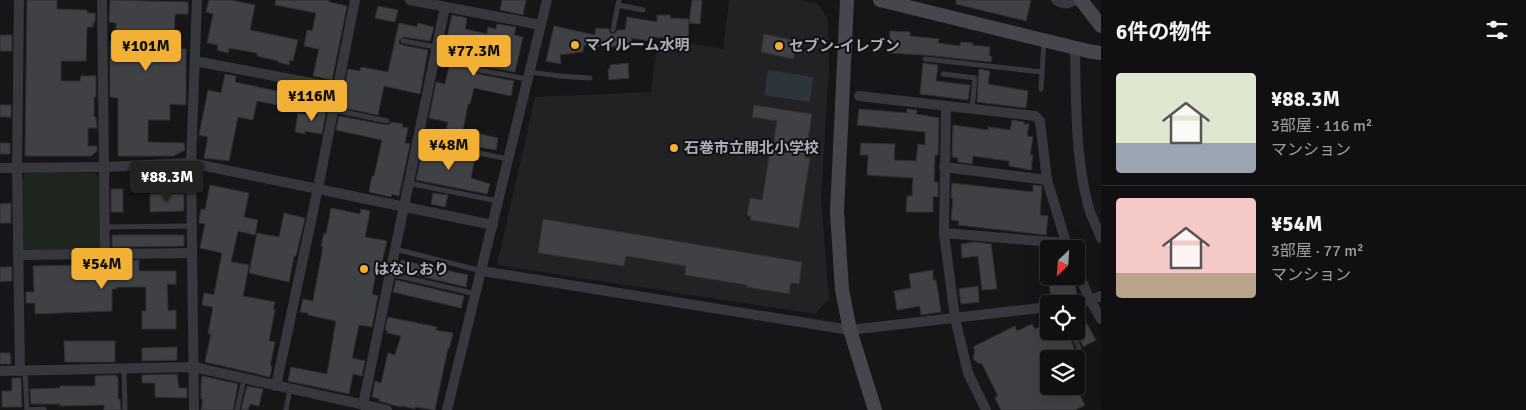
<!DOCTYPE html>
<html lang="ja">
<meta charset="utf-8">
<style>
body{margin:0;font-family:Signika,"Noto Sans JP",sans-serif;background:#1e1e20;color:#f1f3f6;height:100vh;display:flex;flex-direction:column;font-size:19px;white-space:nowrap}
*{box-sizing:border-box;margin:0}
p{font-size:16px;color:#9c9d9f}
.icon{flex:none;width:28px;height:28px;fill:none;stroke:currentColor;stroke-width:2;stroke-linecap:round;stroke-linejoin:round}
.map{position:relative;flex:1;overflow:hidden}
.sheet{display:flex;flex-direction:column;background:#101012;width:425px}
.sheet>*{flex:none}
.needle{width:32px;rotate:205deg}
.fabs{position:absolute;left:1040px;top:240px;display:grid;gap:10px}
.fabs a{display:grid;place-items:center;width:45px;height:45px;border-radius:5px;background:#101012;box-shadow:0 5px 20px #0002,0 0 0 1px #303032;font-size:25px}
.price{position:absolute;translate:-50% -42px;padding:0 11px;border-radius:5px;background:#f2b134;color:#111;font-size:16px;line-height:32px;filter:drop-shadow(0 1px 2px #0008)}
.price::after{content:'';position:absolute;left:50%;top:30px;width:15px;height:11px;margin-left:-8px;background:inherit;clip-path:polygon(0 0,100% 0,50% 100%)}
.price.current{background:#222;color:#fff}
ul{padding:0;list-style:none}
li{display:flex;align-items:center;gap:15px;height:125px;padding:0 15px}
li+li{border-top:1px solid #303032}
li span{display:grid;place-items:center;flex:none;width:140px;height:100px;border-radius:5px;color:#555}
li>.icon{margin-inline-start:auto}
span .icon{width:60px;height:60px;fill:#fffc;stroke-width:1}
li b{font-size:21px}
h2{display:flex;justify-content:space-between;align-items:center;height:60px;padding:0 15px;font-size:21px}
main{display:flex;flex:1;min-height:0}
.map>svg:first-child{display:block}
</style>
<main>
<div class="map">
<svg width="1101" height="410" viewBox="0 0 1101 410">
<rect width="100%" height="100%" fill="#161618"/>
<path fill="#222225" d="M729 0H801L818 4 828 19 829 67 821 199 829 299 815 314 497 265 535 97 651 92 658 38 723 49Z"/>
<path fill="#1e261f" d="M25 173H95L99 178 101 249 22 253 21 182Z"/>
<path fill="#2c353c" d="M768 70 813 77 810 102 764 95Z"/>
<g fill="#404145" stroke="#303034">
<path d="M27 0H57V9L87 10V13H95V22H93V27H87L86 61H61V81H80L81 76H96V97H94V117H96L97 128H88V146H97V151L91 156H25Z"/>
<path d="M110 0 188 2V14H175L174 48 186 49V105L170 104V120H148V142L184 143 185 150 173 156H118V98L110 97V41H116V23L109 22Z"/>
<path d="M209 0H231L255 5 250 30 298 40 293 61 290 60 289 65 278 62V61L257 56V53L229 48 228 53 217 50 218 45 207 43 213 14 206 12Z"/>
<path d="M276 0H329V2L347 6 332 80 313 76 319 49 304 46 307 30 312 31 316 13 275 5Z"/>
<path d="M502 0H526L523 15 500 10Z"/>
<path d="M692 0H702L700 24 689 23Z"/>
<path d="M956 0H1031L1026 21 956 4Z"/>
<path d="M378 6 398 10 395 22 375 18Z"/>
<path d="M452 15 467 18 465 29 487 34 488 27 496 29 497 24 516 27 514 35 523 37 515 72 480 66 475 69V72L478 74 514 81 511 96 474 88 470 104H468L463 130 498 138 496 150 443 141 448 122 429 118 436 82 445 84 455 39 447 37Z"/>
<path d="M657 15H670V18L689 19 688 39 651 37 650 41 631 38 632 44 605 48V47L584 45 583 52 560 55 561 64 546 61 554 26 595 35 596 28 609 29 610 33 614 34 618 30H625L627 17 657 22Z"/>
<path d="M399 23 417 27 418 23 434 27 430 41 404 37 399 40V43L402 45 428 50 420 94 384 86 378 115 344 108V91L348 69 360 71 361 67 388 72Z"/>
<path d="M890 31 910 32V36L939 39 938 43 960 46 961 42 973 43 972 45 990 47 989 56H992L991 62 925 55 889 53Z"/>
<path d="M764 34 797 41 793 59 761 52Z"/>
<rect x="0" y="35" width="12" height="16"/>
<path d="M628 63 629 78 609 80 608 69H610V65Z"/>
<path d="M923 63 938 65 936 81 970 85 968 100 920 94Z"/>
<path d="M979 69 990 71 988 84 1028 91 1026 108 977 102Z"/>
<path d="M225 74 236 76 235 82 300 96 298 109 257 101 253 120 238 117 229 161 204 158 208 137 199 135 208 90 221 93Z"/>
<rect x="0" y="105" width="11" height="12"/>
<path d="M319 105 327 107 322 134 305 131V134L295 132 298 113 317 117Z"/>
<path d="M754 105 812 114 805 157 810 158 799 228 750 220 751 216 747 215 750 198 762 200 770 152H772L777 121 752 117Z"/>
<path d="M859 109 907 113V109L917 110 916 114 939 118 938 155H935L934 182H938V197L933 196V212H906L907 196H912L913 178 867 175 868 155H860L861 143 895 144 894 160 916 161 918 144 925 145V132L857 125Z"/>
<path d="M339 116 386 125 390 124 391 122 403 124 402 127 408 128 405 143 410 144 399 196 392 194 391 197 369 192 372 176H374L382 140 336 130Z"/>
<path d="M1012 120 1024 122V124H1029L1027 136 1033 137 1030 155H1033L1031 170 1009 166V161L973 156 972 164 958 162V158L952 157 953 125 988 130V127L1010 130Z"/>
<rect x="0" y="143" width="10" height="11"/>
<path d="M423 147 475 157 471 178 490 184 487 194 416 180Z"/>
<path d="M952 183 1033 192V185L1042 186 1040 215 1048 216 1046 235 958 225 959 221 951 220 953 199 951 198Z"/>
<path d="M210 185 249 193 244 217 258 220 255 235 238 231 231 262 249 265 243 296 275 302 273 309H275L269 341 275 342 270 366H272L270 377 205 362 211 334H208L213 307 202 305 204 293 214 295 222 253 200 248 205 224 199 223V221L201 209 205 210Z"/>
<rect x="111" y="189" width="12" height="23"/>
<path d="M433 193 448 195 445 207 431 204Z"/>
<path d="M150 194H184V211L150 212Z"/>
<path d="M11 203V223H0V204Z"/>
<path d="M331 208 360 214 361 209 370 211 365 237 387 241 382 262 378 261 372 294 378 296 372 327 359 325 352 358 365 361 362 376 353 374 349 394 288 381 291 367 327 374 336 321 308 315V313L300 312 303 299 313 301 323 246H321L324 233 326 234Z"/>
<path d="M284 213 305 218 296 256H294L289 282 249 273 257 233 279 237Z"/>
<path d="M543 219 802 262 799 284 791 283 789 294 746 287 747 285 685 275 686 266 626 256 624 266 538 253Z"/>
<path d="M112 235H184V246L112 247Z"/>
<path d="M975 242 991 244 997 289 982 290 978 256 962 258 961 244Z"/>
<path d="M139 260V271H176V284H167L168 311 176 310V329H142V311H146V287H116V289H112V311L35 314V303H26V292H34L33 266 89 265 90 268 111 267V261Z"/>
<path d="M401 260 468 275 466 287 398 271Z"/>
<path d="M0 267H12V281L0 282Z"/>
<path d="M933 270V280H936L941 312 921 315 920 306 897 310 894 291 911 288 909 274Z"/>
<path d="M1048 276H1061L1062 282 1074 280 1077 294 1051 298Z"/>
<path d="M396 280 464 296 461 308 393 292Z"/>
<path d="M978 286 979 302 961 304 959 289Z"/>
<path d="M388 317 437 327 436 330 453 333 449 349 448 348 435 410 415 407V409L402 406 401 407 379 401 380 399 372 397 375 381 381 383 388 353 395 355 401 336 387 333 388 331 385 330Z"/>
<path d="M1049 323V331H1067L1075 350 1059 359H1049V386H1075L1085 405 1075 410H1001L995 398 998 396 982 364 978 363 973 359 975 350 973 347 1015 326 1017 331 1032 324 1035 329Z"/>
<path d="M1087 324 1096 340 1083 347 1076 329Z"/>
<path d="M64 341H115V362H65Z"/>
<path d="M177 347V360L142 361V348Z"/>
<path d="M0 353H10L11 364H0Z"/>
<path d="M177 374 179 388H187V398L155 397V383H142V375Z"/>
<path d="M116 375V377H118V399H120L121 410H104V405L60 406V404H31L30 389 60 388V386H95V376Z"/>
<path d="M202 376 238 384 233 410H201L203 399H201V385Z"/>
<path d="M12 378H21L22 407H2V391H12Z"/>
<path d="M247 386 263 389 259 406 250 404 248 410H241Z"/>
</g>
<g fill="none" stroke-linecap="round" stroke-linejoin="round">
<g stroke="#37383d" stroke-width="5">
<path d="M618 5 643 10"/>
<path d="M613 30 619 0"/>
<path d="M403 41 436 47"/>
<path d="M925 59 1042 72"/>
<path d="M479 70 527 79"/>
<path d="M530 72 559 76 590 78"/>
<path d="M943 74 975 78 972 109"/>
<path d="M1041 89 1044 42"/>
<path d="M334 110 387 121"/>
<path d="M417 140 508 159"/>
<path d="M408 183 498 201"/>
<path d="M105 227 191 226"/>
<path d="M395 249 482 271"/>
<path d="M390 274 476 294"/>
<path d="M1071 331 1079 348"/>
<path d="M124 368 125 410"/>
<path d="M25 371 27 410 44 409"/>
<path d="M237 410 244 379"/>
<path d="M286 410 290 389"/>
</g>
<g stroke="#37383d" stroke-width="10">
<path d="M19 0 17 168 20 371"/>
<path d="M102 0 105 254"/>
<path d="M410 0 541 25"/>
<path d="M1056 0C1064 5 1068 4 1075 0"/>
<path d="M1075 48C1076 101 1075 154 1088 205 1091 217 1097 227 1101 238"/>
<path d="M195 61 338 88"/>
<path d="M859 96 1035 116 1040 121 1047 180 1068 249"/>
<path d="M946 106 944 233 955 318 968 373 986 410"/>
<path d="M944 167 1047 180"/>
<path d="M0 168 105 167 191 163 493 225"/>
<path d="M944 233 1065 243"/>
<path d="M18 255 192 253"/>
<path d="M1076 268 1090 300 1101 319"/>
<path d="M482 271 850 330 1049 307"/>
<path d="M1068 304 1090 300 1101 296"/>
<path d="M0 371 194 367 387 410"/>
<path d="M276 386 318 188 355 0"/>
<path d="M363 405 445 7"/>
<path d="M194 410 191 163 197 0"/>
<path d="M447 410 547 0"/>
</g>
<g stroke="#45474d" stroke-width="14">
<path d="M847 0 837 212 842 290 850 330 875 410"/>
<path d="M880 0 1088 51 1101 53"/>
<path d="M1081 0 1101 26"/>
</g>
</g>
<g fill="#f2b134" stroke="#111113" stroke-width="2">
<circle cx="575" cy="45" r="5"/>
<circle cx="779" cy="46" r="5"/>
<circle cx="674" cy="148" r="5"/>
<circle cx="364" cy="269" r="5"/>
</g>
<g text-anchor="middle" stroke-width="4" stroke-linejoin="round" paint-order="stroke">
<g font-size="15" font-weight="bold" fill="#a8adb8" stroke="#111113" text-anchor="start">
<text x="585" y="50">マイルーム水明</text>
<text x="789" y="51">セブン-イレブン</text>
<text x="684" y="153">石巻市立開北小学校</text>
<text x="374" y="274">はなしおり</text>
</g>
</g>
</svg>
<div class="fabs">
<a><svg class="needle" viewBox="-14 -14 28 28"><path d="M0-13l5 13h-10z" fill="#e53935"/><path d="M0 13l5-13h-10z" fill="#9c9d9f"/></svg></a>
<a><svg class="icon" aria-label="locate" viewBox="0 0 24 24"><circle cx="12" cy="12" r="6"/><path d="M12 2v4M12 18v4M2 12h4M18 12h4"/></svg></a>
<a><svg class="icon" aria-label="layers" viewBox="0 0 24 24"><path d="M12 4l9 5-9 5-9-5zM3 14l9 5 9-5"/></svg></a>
</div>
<b class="price" style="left:146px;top:72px">¥101M</b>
<b class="price" style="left:474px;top:77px">¥77.3M</b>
<b class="price" style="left:312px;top:122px">¥116M</b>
<b class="price" style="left:449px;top:171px">¥48M</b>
<b class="price current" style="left:167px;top:203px">¥88.3M</b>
<b class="price" style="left:102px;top:290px">¥54M</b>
</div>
<section class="sheet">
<h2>6件の物件<svg class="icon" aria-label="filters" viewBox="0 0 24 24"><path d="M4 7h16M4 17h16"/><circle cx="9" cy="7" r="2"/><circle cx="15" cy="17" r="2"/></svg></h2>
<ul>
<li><span style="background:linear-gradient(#dfe7d0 70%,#9aa5b1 0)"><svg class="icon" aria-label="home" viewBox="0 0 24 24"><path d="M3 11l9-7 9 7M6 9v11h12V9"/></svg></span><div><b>¥88.3M</b><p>3部屋 · 116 m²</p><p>マンション</p></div></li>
<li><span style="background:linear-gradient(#f6c9c9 75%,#b9a48a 0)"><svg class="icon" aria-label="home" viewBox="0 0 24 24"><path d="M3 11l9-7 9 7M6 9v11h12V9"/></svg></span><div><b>¥54M</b><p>3部屋 · 77 m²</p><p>マンション</p></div></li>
</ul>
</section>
</main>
